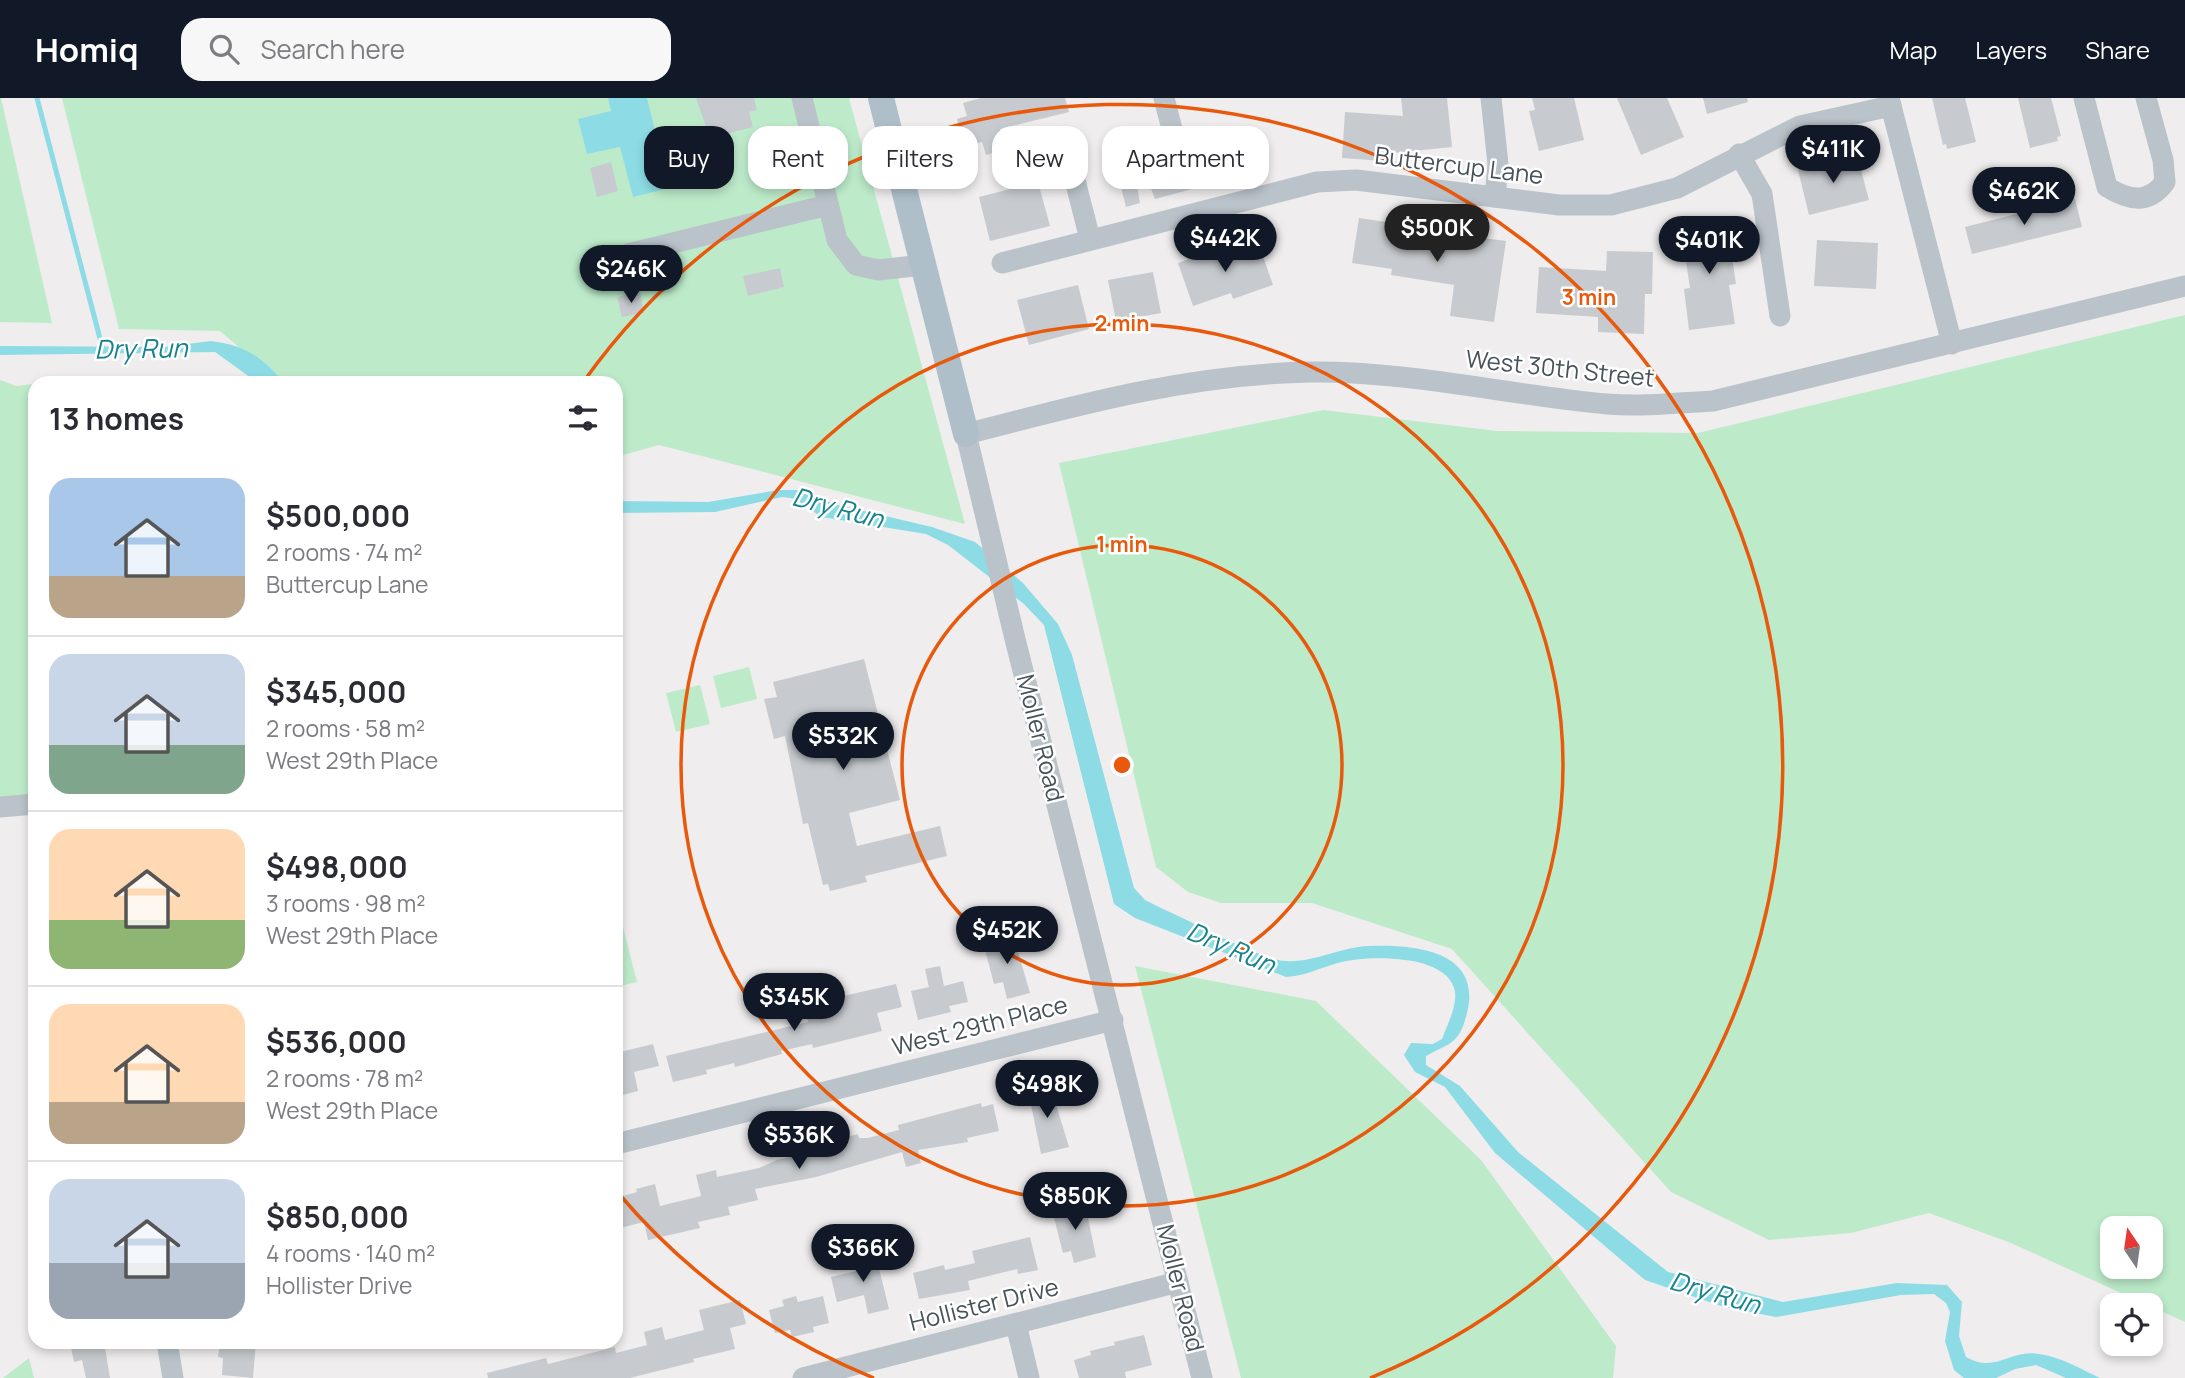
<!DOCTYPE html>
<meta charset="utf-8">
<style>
body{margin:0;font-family:Manrope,sans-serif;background:#f7f7f7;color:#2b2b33;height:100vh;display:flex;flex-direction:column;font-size:26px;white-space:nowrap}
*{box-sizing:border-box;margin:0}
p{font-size:23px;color:#7c7c81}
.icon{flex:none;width:38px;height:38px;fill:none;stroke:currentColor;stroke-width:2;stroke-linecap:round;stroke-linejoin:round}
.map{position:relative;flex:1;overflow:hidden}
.details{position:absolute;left:28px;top:278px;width:595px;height:973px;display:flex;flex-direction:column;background:#fff;border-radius:21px;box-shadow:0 4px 10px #0003}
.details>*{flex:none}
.banner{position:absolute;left:644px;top:28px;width:665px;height:63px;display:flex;gap:14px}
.needle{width:46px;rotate:347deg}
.buttons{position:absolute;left:2100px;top:1118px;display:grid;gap:14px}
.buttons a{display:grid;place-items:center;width:63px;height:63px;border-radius:14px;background:#fff;box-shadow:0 4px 10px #0003;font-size:35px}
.price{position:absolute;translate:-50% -60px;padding:0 16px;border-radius:24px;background:#111827;color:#fff;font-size:23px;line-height:46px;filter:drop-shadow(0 2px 4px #0008)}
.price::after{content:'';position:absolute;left:50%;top:42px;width:21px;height:16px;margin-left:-10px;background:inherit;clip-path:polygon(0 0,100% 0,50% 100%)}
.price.active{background:#222;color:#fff}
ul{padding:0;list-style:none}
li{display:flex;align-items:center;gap:21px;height:175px;padding:0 21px}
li+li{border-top:2px solid #e1e1e2}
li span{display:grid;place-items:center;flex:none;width:196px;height:140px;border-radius:21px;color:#555}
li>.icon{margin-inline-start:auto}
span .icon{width:84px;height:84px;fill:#fffc;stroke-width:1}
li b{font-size:30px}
h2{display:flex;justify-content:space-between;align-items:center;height:84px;padding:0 21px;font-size:30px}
.chip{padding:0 24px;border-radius:21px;background:#fff;box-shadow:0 4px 10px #0003;font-size:24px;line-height:63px}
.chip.active{background:#111827;color:#fff}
header{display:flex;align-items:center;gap:42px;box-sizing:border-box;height:98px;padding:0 35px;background:#111827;color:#fff}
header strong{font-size:33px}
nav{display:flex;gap:38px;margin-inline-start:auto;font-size:24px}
.search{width:490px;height:63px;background:#f7f7f7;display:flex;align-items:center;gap:18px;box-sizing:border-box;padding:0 24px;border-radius:21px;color:#7c7c81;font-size:26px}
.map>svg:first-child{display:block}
</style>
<header>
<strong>Homiq</strong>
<div class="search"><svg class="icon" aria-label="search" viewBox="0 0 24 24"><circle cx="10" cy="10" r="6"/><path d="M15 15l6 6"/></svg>Search here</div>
<nav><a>Map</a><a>Layers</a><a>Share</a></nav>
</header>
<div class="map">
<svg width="2185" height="1280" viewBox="0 0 2185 1280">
<rect width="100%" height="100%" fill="#efeded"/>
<g fill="#bdebca" fill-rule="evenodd">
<path d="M0 0H1L52 225 0 224Z"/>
<path d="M62 0H849L965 426 659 347 616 359V285H281L220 233 119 231Z"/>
<path d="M2185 217V1224L2011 1145 1929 1115 1851 1135 1769 1142 1671 1094 1452 851 1312 805H1221L1188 794 1156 769 1059 365 1323 312 1497 333 1698 335ZM2112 1130H2151V1169H2112Z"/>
<path d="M86 279 150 285H39Z"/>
<path d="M0 282 16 288 35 286V696L0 702Z"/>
<path d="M749 569 757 601 721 610 713 578Z"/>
<path d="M700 587 710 626 676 634 666 595Z"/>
<path d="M616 802 637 884 616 889Z"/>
<path d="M1135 868 1316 903 1481 1062 1616 1248 1613 1280H1241Z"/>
<path d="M29 1260 34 1280H3Z"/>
</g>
<g fill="#8ddce5">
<path d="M608 0H647L669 90 633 99 620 49 587 56 578 21 611 13Z"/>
<path d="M211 243C244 247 263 259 284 285H258L215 254 0 257V248L164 249Z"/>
<path d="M778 392H802L834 406 932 429 975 444 1023 485 1058 526 1072 557 1134 790 1145 802 1161 810C1195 825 1240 851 1274 861 1304 870 1338 849 1368 848 1413 846 1483 852 1467 915 1459 947 1451 944 1426 958V967L1460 988 1518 1054 1668 1174 1783 1204 1897 1185 1947 1187 1962 1204 1959 1238 1966 1259C1996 1276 2010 1251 2039 1256 2061 1259 2081 1271 2100 1280H2066L2036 1267 2015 1271 1996 1280H1964L1954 1272 1945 1243 1950 1214 1946 1205 1934 1196 1901 1197 1776 1219 1724 1209 1645 1182 1495 1055 1445 989 1415 974 1404 957 1411 945 1433 946 1442 941C1447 927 1457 909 1455 894 1449 855 1367 857 1338 865 1319 870 1306 878 1286 879L1135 820 1114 806 1044 527 1024 506 948 447 926 436 822 419 791 400 782 399 715 414 616 415V403L708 404Z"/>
</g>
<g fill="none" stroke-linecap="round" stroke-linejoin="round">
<path stroke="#8ddce5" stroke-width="5" d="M37 0 103 252"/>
</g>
<g fill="#c7cbcf">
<path d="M696 0H754L757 12 749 14 753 29 710 40Z"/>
<path d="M981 0H1065L1069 14 1000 31 1006 51 986 57 982 44 964 49 957 21 967 18 963 5Z"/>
<path d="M1401 0H1447L1452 49 1384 56V63L1342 60 1345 14 1403 18Z"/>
<path d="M1532 0H1574L1584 42 1539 53 1529 13 1535 12Z"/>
<path d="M1617 0H1667L1684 39 1641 57Z"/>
<path d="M1703 0H1747L1748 4 1707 16Z"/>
<path d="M1932 0H1965L1976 44 1947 51 1946 46 1943 47Z"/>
<path d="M2018 0H2051L2061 38 2057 39 2058 43 2030 50Z"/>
<path d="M1184 46 1196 90 1155 101 1149 85 1137 88 1140 105 1126 109 1115 65Z"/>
<path d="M1857 57 1869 102 1809 117 1798 72Z"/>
<path d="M611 64 618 93 597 99 590 70Z"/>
<path d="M1038 84 1050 128 990 143 979 99Z"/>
<path d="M2075 101 2082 129 1972 156 1965 129Z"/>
<path d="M1359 120 1400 126 1399 132 1461 142V137L1506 143 1494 224 1450 218 1454 187 1391 177 1392 171 1352 165Z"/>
<path d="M1727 124 1729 137 1723 138H1729L1736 186 1729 187 1735 226 1689 232 1684 191 1690 190 1681 130Z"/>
<path d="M1817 142 1878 145 1876 191 1814 188Z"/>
<path d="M1258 144 1273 187 1233 201 1231 195 1193 208 1178 165 1217 151 1219 158Z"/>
<path d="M1607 153 1653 154 1652 196H1645L1644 236 1598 234V219L1536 215 1539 169 1606 173Z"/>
<path d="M780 170 784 189 748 198 743 178Z"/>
<path d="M1153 174 1161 215 1116 223 1108 182Z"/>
<path d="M1078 187 1089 231 1029 247 1017 202Z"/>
<path d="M640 194 644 215 622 219 617 199Z"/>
<path d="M864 561 900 702 849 715 857 748 940 728 947 758 865 778 867 784 830 793 828 786 823 787 808 725 803 726 785 638 774 641 764 601 777 599 773 584Z"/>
<path d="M1013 837 1030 895 1007 901 1003 884 994 886 983 844Z"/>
<path d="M940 868 944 888 963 883 968 904 949 908 951 914 918 922 911 893 929 889 925 871Z"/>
<path d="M896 886 902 909 877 915 882 933 813 950 812 946 781 953 782 956 735 969 734 965 706 972 707 976 673 984 666 958 808 924 804 907Z"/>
<path d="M653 946 659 968 634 974 638 993 616 999V955Z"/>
<path d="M1050 987 1069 1049 1041 1056 1028 992Z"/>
<path d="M981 1005 982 1009 993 1006 999 1033 967 1040 968 1044 918 1052 921 1065 906 1069 902 1054 816 1079 755 1091 758 1102 728 1109 730 1117 698 1124 700 1130 648 1142 644 1124 616 1131V1100L637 1094 636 1091 655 1086 660 1108 701 1098 696 1077 716 1072 717 1079 759 1070 777 1062 845 1046 843 1040 858 1036 859 1040H868L899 1032 898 1027Z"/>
<path d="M1085 1105 1096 1159 1074 1165 1071 1153 1063 1155 1052 1112Z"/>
<path d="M1030 1139 1038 1172 1018 1176 1017 1171 968 1183 970 1192 919 1201 913 1175 944 1167 945 1172 975 1165 972 1153Z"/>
<path d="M875 1154 889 1211 868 1216 864 1197 837 1204 831 1179 860 1172 856 1158Z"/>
<path d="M796 1198 798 1204 823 1198 829 1225 813 1229 814 1234 792 1239 790 1232 775 1235 769 1212 784 1208 782 1202Z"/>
<path d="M740 1202 746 1226 730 1230 735 1251 693 1261 694 1264 630 1280H488L487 1275 546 1260 548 1266 615 1249 616 1255 647 1247 644 1234 662 1229 665 1242 704 1232 699 1212Z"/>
<path d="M1144 1237 1152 1267 1125 1274 1126 1280H1079L1074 1262 1091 1257 1090 1253 1115 1247 1114 1244Z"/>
<path d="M70 1244H104L110 1280H86L82 1262 74 1264Z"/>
<path d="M220 1244H256L253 1280 222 1277 223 1260 218 1259Z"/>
</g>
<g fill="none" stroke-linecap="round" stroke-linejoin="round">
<g stroke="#b9c3c9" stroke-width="21">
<path d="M802 0 837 142 856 167 878 172 923 167"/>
<path d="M1164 0 1172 31"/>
<path d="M1491 0 1498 66 1495 99"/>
<path d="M1889 0 1952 246"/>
<path d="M2084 0 2107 89C2129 103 2149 106 2165 84L2163 62 2146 0"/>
<path d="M1739 56 1762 96 1780 218"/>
<path d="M1070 63 1090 141"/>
<path d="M628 156 828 107"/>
<path d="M1002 165 1317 84 1356 82 1559 107H1611L1677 90 1800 28 1891 8"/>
<path d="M0 709 35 706"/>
<path d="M616 1046 1113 922"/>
<path d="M1016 1226 1029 1280"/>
<path d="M167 1244 173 1280"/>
<path d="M803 1280 1178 1184"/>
<path d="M1202 1280 1015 541 966 336C1081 306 1192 276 1311 274 1410 273 1508 297 1607 306 1643 309 1677 305 1713 303L2185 188"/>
</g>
<path stroke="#aebfca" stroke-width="26" d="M881 0 966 336"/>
</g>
<g fill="none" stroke="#e8590c" stroke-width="3.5">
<circle cx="1122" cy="667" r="220"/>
<circle cx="1122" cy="667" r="441"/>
<path d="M874 1280A661 661 0 0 1 619 1096M584 283A661 661 0 1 1 1370 1280"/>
</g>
<g text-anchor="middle" stroke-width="5" stroke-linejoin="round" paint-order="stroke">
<g font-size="24" fill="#475259" stroke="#fff">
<text transform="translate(1459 68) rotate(7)" y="8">Buttercup Lane</text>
<text transform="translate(1560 271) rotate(6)" y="8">West 30th Street</text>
<text transform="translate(1040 640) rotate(76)" y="8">Moller Road</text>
<text transform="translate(980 928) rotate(-14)" y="8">West 29th Place</text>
<text transform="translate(1180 1190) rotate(76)" y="8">Moller Road</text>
<text transform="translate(984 1207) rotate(-14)" y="8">Hollister Drive</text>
</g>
<g font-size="26" font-style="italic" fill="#16828e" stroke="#fff">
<text transform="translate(141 251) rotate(-1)" y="9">Dry Run</text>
<text transform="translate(838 410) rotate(15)" y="9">Dry Run</text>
<text transform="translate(1231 850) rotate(23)" y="9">Dry Run</text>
<text transform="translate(1715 1195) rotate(16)" y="9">Dry Run</text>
</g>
</g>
<circle cx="1122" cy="667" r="10" fill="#e8590c" stroke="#fff" stroke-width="3.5"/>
<g font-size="21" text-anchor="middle" font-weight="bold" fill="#e8590c" stroke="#fff" stroke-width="5" stroke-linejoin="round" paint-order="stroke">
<text x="1589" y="207">3 min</text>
<text x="1122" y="233">2 min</text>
<text x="1122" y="454">1 min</text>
</g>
</svg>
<div class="buttons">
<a><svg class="needle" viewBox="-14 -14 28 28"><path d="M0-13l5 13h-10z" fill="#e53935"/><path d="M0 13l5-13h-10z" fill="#7c7c81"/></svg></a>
<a><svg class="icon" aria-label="locate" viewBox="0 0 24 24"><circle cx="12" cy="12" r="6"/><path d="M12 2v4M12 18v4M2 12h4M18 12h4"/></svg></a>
</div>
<b class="price" style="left:1833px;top:87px">$411K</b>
<b class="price" style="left:2024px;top:129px">$462K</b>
<b class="price active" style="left:1437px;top:166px">$500K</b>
<b class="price" style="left:1225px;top:176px">$442K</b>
<b class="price" style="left:1709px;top:178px">$401K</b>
<b class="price" style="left:631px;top:207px">$246K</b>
<b class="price" style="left:843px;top:674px">$532K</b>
<b class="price" style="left:1007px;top:868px">$452K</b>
<b class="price" style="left:794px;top:935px">$345K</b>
<b class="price" style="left:1047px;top:1022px">$498K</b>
<b class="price" style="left:799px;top:1073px">$536K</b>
<b class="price" style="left:1075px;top:1134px">$850K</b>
<b class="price" style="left:863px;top:1186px">$366K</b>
<div class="banner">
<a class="chip active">Buy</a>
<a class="chip">Rent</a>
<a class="chip">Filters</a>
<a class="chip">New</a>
<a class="chip">Apartment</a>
</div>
<section class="details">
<h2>13 homes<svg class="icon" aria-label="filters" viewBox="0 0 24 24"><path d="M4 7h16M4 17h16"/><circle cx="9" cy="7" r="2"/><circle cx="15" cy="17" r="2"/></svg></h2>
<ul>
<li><span style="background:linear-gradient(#a9c7e8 70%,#b9a48a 0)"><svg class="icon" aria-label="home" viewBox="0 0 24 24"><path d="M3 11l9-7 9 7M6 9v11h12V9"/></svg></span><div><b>$500,000</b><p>2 rooms · 74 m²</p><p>Buttercup Lane</p></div></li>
<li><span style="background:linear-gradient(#c9d6e8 65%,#7fa58c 0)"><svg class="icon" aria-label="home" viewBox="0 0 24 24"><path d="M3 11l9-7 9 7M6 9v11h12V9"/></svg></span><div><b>$345,000</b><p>2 rooms · 58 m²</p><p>West 29th Place</p></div></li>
<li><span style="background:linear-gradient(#ffd9b3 65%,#8fb573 0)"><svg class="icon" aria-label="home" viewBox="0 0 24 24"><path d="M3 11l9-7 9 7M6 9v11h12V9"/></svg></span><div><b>$498,000</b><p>3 rooms · 98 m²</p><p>West 29th Place</p></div></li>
<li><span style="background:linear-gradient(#ffd9b3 70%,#b9a48a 0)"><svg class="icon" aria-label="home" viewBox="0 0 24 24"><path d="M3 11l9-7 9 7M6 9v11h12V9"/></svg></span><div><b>$536,000</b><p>2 rooms · 78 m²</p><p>West 29th Place</p></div></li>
<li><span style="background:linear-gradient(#c9d6e8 60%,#9aa5b1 0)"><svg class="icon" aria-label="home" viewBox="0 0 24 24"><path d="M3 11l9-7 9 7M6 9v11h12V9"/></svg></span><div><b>$850,000</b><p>4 rooms · 140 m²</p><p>Hollister Drive</p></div></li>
</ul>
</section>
</div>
